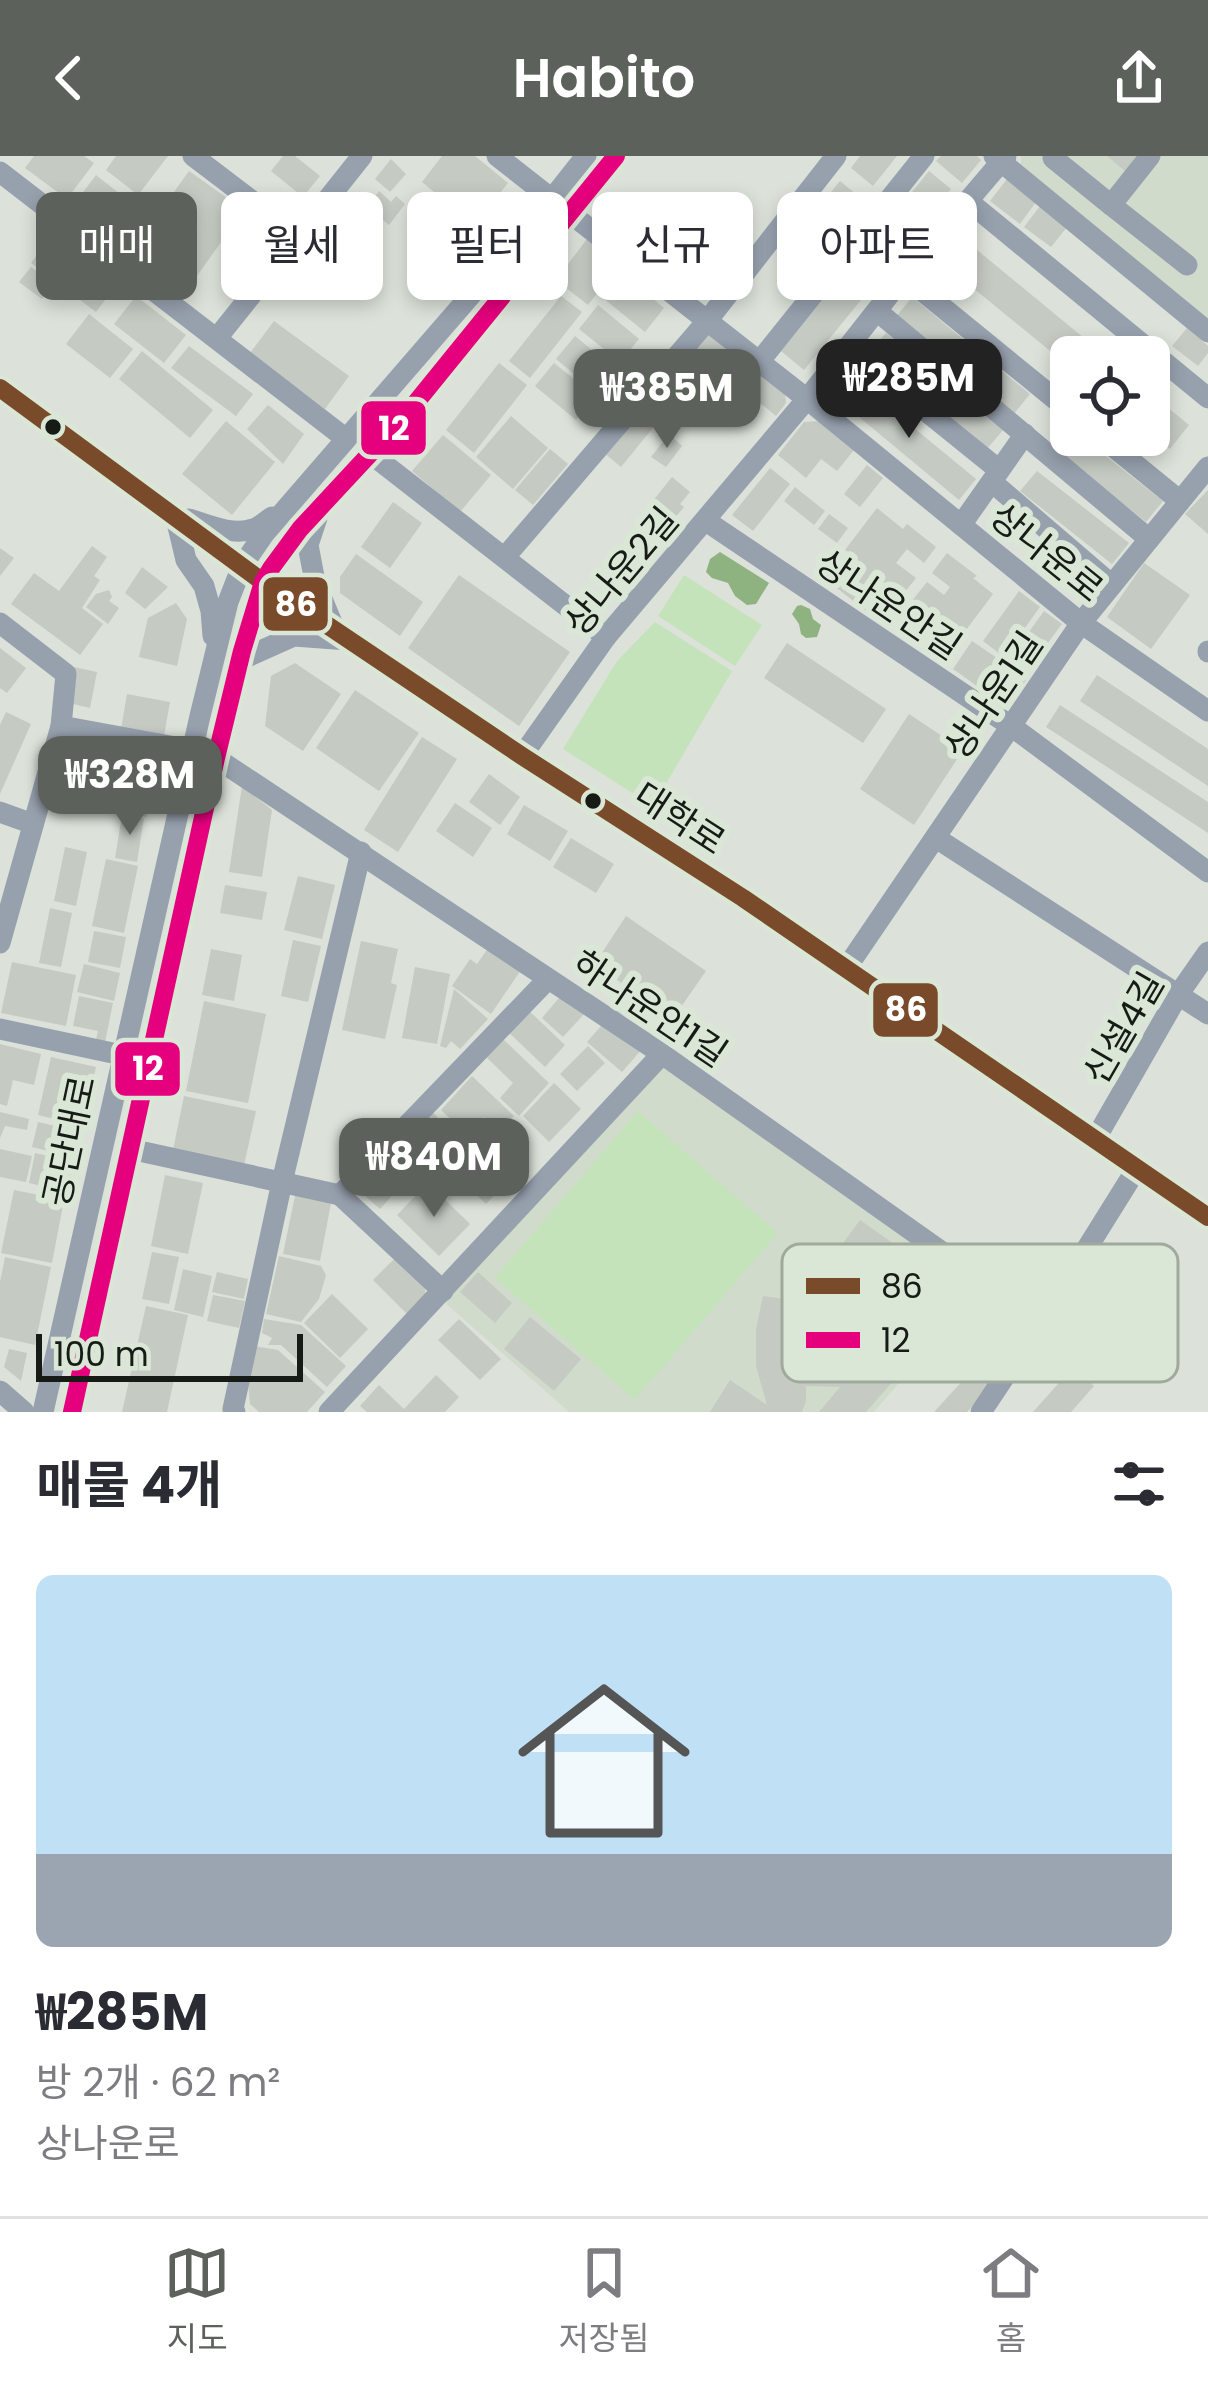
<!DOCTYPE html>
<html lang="ko">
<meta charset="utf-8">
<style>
body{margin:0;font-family:Poppins,"Noto Sans KR",sans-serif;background:#f7f7f7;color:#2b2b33;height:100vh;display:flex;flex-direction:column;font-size:45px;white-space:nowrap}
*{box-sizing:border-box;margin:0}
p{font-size:39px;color:#7c7c81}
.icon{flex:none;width:66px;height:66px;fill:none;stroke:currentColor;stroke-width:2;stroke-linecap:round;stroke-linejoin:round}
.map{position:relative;height:1256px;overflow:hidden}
.side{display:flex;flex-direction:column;background:#fff;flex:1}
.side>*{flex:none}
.guide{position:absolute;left:36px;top:36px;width:1137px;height:108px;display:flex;gap:24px}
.controls{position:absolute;left:1050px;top:180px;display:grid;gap:24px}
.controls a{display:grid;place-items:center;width:120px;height:120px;border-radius:18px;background:#fff;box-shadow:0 6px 18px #0003;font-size:60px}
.scale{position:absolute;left:36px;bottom:30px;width:267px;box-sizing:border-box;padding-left:12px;border:6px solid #171b16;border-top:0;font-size:33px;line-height:42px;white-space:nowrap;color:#171b16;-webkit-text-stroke:9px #dae6d6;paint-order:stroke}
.price{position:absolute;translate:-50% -102px;padding:0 27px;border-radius:24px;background:#5c615b;color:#fff;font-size:39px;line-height:78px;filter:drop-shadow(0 3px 6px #0008)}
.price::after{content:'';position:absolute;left:50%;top:72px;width:36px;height:27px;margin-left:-18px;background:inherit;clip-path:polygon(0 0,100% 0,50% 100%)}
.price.on{background:#222;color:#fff}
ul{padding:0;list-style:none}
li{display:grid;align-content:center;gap:24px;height:636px;padding:0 36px}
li+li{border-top:3px solid #e1e1e2}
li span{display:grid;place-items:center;height:372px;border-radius:18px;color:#555}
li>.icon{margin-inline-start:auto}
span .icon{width:216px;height:216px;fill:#fffc;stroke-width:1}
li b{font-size:51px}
h2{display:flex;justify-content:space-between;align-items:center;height:144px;padding:0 36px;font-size:51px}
.pill{padding:0 42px;border-radius:18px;background:#fff;box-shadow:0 6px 18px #0003;font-size:42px;line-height:108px}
.pill.on{background:#5c615b;color:#fff}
header{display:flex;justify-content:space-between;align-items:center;height:156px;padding:0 36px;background:#5c615b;color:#fff;font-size:54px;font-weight:600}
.menu{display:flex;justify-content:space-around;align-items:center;height:168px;border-top:3px solid #e1e1e2;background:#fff;font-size:33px;color:#7c7c81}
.menu a{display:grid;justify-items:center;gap:6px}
.menu .on{color:#5c615b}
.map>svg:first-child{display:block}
</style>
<header><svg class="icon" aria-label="back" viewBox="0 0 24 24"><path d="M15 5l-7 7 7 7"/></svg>Habito<svg class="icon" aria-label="share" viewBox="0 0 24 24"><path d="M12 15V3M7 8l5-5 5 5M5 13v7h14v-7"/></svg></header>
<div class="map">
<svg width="1208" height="1256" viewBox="0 0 1208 1256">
<rect width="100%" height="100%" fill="#dce2da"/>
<g fill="#d0dbcc">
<path d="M1021 0H1208V164L1021 9Z"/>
<path d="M661 908 979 1134 874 1256H569L443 1145Z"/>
</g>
<g fill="#c5e3ba">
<path d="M684 419 762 469 735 510 658 460Z"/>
<path d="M655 466 732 515 653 650 563 593 617 505Z"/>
<path d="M638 955 778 1077 635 1244 495 1122Z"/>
</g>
<g fill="#8fb380">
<path d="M720 396 769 427 756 448 747 449 735 440 728 427 712 422 706 416 710 403Z"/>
<path d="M801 449 810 453 813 463 821 469 817 481 806 482 801 478 799 468 792 458 797 450Z"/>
</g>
<g fill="#c5cac3">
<path d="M34 0H84L94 7 67 43 25 12Z"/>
<path d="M116 0H168L138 39 106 14Z"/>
<path d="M283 0H295L320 20 303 41 271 15Z"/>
<path d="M442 0H475L508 27 474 69 422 26Z"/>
<path d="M860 0H897L873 30 851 12Z"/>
<path d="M941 0H977L981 4 962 27 936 5Z"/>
<path d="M1107 0H1137L1125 15Z"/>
<path d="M391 3 406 18 390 36 375 23Z"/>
<path d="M189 15 244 54 184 138 129 99Z"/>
<path d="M929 15 951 33 901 95 879 77Z"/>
<path d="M96 19 144 57 119 89 71 52Z"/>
<path d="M1007 23 1036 46 1020 68 990 45Z"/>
<path d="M840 25 862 43 812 105 790 87Z"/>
<path d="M379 35 391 46 396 40 405 48 389 69 367 51Z"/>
<path d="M637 41 684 81 663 107 615 66Z"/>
<path d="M1040 50 1067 71 1051 91 1024 71Z"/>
<path d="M715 54 749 81 705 134 672 106Z"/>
<path d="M327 64 355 88 323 131 300 114 322 86 315 80Z"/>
<path d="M53 77 105 117 96 129 109 139 96 156 31 107Z"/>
<path d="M587 83 620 108 588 149 556 124Z"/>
<path d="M868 88 891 107 804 214 781 195Z"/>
<path d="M976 93 1107 201H1071V212L956 118Z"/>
<path d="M31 111 53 127 42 143 19 126Z"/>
<path d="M623 118 664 152 645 176 603 142Z"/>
<path d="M136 140 186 179 164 207 114 168Z"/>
<path d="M561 140 582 156 530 222 509 205Z"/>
<path d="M912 141 1030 238 1013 259 895 162Z"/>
<path d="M598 149 639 183 620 206 579 173Z"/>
<path d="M89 158 133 193 110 222 66 188Z"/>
<path d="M274 165 349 220 325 253 250 197Z"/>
<path d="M1187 172 1208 190V197L1198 210 1172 190Z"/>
<path d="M714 176 785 237 786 247 776 260 737 228 735 230 711 211 699 225 679 208 704 177Z"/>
<path d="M886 177 1003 274 986 294 869 197Z"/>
<path d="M575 180 616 214 597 237 556 203Z"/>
<path d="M189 190 253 238 236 260 171 212Z"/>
<path d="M142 195 213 254 190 282 119 223Z"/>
<path d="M499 207 527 229 474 297 446 274Z"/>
<path d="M554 207 595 240 576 264 535 230Z"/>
<path d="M858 226 976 323 959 344 841 246Z"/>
<path d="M1149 236 1189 269 1170 293 1149 276Z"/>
<path d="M268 249 304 278 283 308 247 273Z"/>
<path d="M639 253 656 268 621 311 603 296Z"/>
<path d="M511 260 548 292 513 333 476 301Z"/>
<path d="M226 265 275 306 232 359 182 318Z"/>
<path d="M819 265 854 294 837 315 821 303 806 322 778 299 804 266Z"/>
<path d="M1071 272V279H1079L1163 345 1146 366 1055 293Z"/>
<path d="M669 278 682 290 666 311 651 301Z"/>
<path d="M443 279 491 319 460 356 412 315Z"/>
<path d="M550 293 568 308 533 349 515 334Z"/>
<path d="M867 309 883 322 860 351 844 338Z"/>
<path d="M770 312 790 328 753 375 732 359Z"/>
<path d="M1037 315 1129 387 1112 408 1020 335Z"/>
<path d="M672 321 690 336 680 348 684 351 674 363 652 346Z"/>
<path d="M795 331 825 355 814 369 784 345Z"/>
<path d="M1208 334V378L1185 358Z"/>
<path d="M393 346 422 367 390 412 361 391Z"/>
<path d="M877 352 903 373 907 368 936 391 924 407 907 393 896 407 916 422 900 442 886 431 867 456 827 424 849 396 845 394Z"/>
<path d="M829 358 848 372 837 387 818 373Z"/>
<path d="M92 390 107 401 94 420 100 424 82 452 103 468 80 499 11 448 34 417 59 435Z"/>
<path d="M0 392 14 402 0 420Z"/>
<path d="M1055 394 1092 424 1080 439 1043 410Z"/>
<path d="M947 397 977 420 973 422 993 438 963 478 948 467 945 472 911 446 927 426 944 439 950 431 932 417Z"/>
<path d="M356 398 423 446 400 480 340 437V421Z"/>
<path d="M1144 407 1190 439 1151 493 1107 461Z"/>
<path d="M142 411 168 431 145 453 125 437Z"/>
<path d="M459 419 570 496 519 570 408 492Z"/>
<path d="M109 434 112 441 109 445 119 452 108 468 86 451 96 438Z"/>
<path d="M1019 435 1040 451 1004 501 983 485Z"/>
<path d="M176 447 187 463 177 510 139 501 148 462Z"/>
<path d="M1044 455 1062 468 1026 516 1009 503Z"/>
<path d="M972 485 997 502 977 530 953 513Z"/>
<path d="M787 487 886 553 863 587 764 522Z"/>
<path d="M0 492 26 512 7 537 0 532Z"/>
<path d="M999 505 1026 524 1003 557 976 539Z"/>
<path d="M295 507 341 538 303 595 265 570 271 520Z"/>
<path d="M74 511 97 516 90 552 73 548 69 539Z"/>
<path d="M1097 519 1208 593V630L1080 545Z"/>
<path d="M355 534 419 577 379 635 316 592Z"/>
<path d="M127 538 170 546 164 580 121 573Z"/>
<path d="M1060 549 1208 646V677L1046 571Z"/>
<path d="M6 556 31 568 0 638V569Z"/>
<path d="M909 558 963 594 914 669 860 633Z"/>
<path d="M63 575 110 584 106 606 59 597Z"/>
<path d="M422 581 457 603 398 696 364 674Z"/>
<path d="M123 587 160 595 146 661 109 653Z"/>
<path d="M489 618 520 641 500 669 469 646Z"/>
<path d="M242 630 272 654 262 721 229 716Z"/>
<path d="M455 647 492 672 473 701 436 675Z"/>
<path d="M524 649 568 675 550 705 507 678Z"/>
<path d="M122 659 144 662 137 706 115 702Z"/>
<path d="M571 682 614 708 596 737 553 711Z"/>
<path d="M65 691 87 696 76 750 54 745Z"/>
<path d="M106 703 138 710 124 777 92 770Z"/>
<path d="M298 720 335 729 322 783 284 774Z"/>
<path d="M225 729 267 736 262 764 220 757Z"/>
<path d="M50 752 72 757 61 811 39 807Z"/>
<path d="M626 760 706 815 674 861 594 809Z"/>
<path d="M94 775 126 781 120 812 88 806Z"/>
<path d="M495 782 527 805 491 858 452 830 470 803 477 808Z"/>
<path d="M293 784 321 790 308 846 281 840Z"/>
<path d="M361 785 398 793 391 827 397 829 385 883 342 874Z"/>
<path d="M211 793 242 799 234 845 202 839Z"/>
<path d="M12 806 76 819 66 870 1 857Z"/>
<path d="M84 808 120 817 114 845 77 836Z"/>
<path d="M415 811 450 818 437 888 402 882Z"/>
<path d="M454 833 488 863 460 893 451 885 446 892 440 890Z"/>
<path d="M564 836 586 856 563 881 542 862Z"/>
<path d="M79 840 113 847 105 886 96 884 98 875 73 870Z"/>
<path d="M204 845 266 858 248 947 186 935Z"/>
<path d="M525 851 565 889 545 911 505 873Z"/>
<path d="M616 853 650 884 622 916 587 886Z"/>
<path d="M502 882 549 927 519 960 500 942 513 927 485 900Z"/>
<path d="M0 888 41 898 34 929 13 924 7 950 0 948Z"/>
<path d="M588 890 605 907 577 935 560 918Z"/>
<path d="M51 901 96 911 82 970 38 959Z"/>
<path d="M472 920 514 960 499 976 484 961 468 979 441 954Z"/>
<path d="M554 927 581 953 549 986 523 960Z"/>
<path d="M184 940 256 955 243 1014 172 999Z"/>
<path d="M430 954 447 970 406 1015 389 999Z"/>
<path d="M0 956 29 963 27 974 5 970 0 982Z"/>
<path d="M38 966 82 976 76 1002 32 991Z"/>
<path d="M467 985 508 1025 486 1048 445 1008Z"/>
<path d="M0 993 32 1000 26 1026 0 1021Z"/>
<path d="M35 997 75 1006 68 1036 29 1027Z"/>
<path d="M383 999 408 1022 380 1053 363 1038 364 1021Z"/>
<path d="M165 1019 203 1027 188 1098 151 1090Z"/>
<path d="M428 1027 470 1068 439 1100 397 1059Z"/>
<path d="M14 1034 64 1044 52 1107 1 1097Z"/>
<path d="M296 1035 332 1042 320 1105 283 1098Z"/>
<path d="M860 1064 914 1102 854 1183 830 1164 824 1170 805 1197 802 1215H854L874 1192 901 1216 866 1256H819L840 1231 806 1230V1245L802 1256H710L730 1224 767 1249 756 1210V1173L763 1140 819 1148 827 1109Z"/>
<path d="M152 1096 179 1101 169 1148 142 1143Z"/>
<path d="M398 1099 426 1126 425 1139 407 1158 373 1124Z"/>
<path d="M279 1100 321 1110 326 1119 319 1143 301 1166 266 1158Z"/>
<path d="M5 1101 51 1111 35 1189 0 1181V1126Z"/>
<path d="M183 1113 212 1120 203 1161 174 1154Z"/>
<path d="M217 1116 248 1123 244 1143 212 1136Z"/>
<path d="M478 1116 512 1147 495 1167 460 1136Z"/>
<path d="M332 1138 368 1173 340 1202 304 1167Z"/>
<path d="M213 1139 245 1145 239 1172 207 1165Z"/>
<path d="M146 1150 188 1159 167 1256H122Z"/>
<path d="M530 1161 581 1203 554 1235 504 1193Z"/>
<path d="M264 1163 301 1169 346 1210 327 1231 281 1189H268L272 1182 262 1177Z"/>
<path d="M459 1163 501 1203 480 1224 438 1184Z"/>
<path d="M254 1190 278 1194 325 1236 307 1256H259L250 1248 248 1227Z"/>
<path d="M9 1193 27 1197 21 1225 4 1211Z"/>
<path d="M978 1208 996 1224 967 1256H934Z"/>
<path d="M1073 1211 1094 1230 1071 1256H1033Z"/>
<path d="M436 1219 459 1241 445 1256H367L360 1250 379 1229 404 1253Z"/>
</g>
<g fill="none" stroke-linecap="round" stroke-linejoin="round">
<g stroke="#97a1ae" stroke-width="21">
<path d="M193 0 297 79"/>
<path d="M497 0 807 243 1081 467 1208 555"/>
<path d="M994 0 1208 176"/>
<path d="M1150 0 1111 49 1187 109"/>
<path d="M1053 2 1111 49"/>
<path d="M0 16 345 282"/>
<path d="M968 45 1208 242"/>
<path d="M904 120 1071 256"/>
<path d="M877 155 1149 383"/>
<path d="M217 182 362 0"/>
<path d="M848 192 999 314"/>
<path d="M759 206 924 0"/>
<path d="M0 232 263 426 522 600 743 742 1208 1061"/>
<path d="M1099 279 1180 345"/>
<path d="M371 298 606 481"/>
<path d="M992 326 1112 429"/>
<path d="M176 362 186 404 204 430 211 455 213 480"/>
<path d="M317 362 308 389 315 426 335 474"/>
<path d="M189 363C208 369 233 380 253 373 260 371 266 365 272 361"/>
<path d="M706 365 1011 570 1208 716"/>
<path d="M961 369 1025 278"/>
<path d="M505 401 707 165 836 0"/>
<path d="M0 467 66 518 61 570 0 787"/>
<path d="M1208 495V496"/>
<path d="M240 504 294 480 348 484"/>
<path d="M61 570 192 594"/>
<path d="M522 600 606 481 807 243 904 120 1006 0"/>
<path d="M216 602 662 898 1041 1166"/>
<path d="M0 656 33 668"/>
<path d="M936 682 1208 858"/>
<path d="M845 814 1081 467 1208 311"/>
<path d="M0 873 122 899"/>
<path d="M1096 982 1178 839 1208 796"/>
<path d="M130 993 340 1039 548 823"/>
<path d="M340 1039 443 1135"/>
<path d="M0 1235 24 1256"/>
<path d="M43 1256 200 560 228 446 242 410 264 378 529 72 586 0"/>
<path d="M72 1256 216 602 242 495 263 426 272 411 300 373 405 260 616 0"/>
<path d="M235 1256 233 1253 282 1026 361 696"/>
<path d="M329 1256 662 898"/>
<path d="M981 1256 1041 1166 1137 1012"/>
</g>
<defs>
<path id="bus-1" d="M0 232 263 426 522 600 743 742 1208 1061"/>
<path id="bus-2" d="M72 1256 216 602 242 495 263 426 272 411 300 373 405 260 616 0"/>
</defs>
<use href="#bus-1" stroke="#dae6d6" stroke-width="27"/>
<use href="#bus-2" stroke="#dae6d6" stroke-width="27"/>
<use href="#bus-1" stroke="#7a4b2a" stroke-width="18"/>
<use href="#bus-2" stroke="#e5007d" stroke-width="18"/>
</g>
<g fill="#171b16" stroke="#dae6d6" stroke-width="4.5">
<circle cx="53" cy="271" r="10"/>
<circle cx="593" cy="645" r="10"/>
</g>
<g text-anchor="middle" stroke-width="12" stroke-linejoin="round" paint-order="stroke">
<g font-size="36" fill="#171b16" stroke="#dae6d6">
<text transform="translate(1047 396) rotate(39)" y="13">상나운로</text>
<text transform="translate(621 415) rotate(-50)" y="13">상나운2길</text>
<text transform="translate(889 448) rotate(34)" y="13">상나운안길</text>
<text transform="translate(993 539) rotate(-56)" y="13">상나운1길</text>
<text transform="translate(680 662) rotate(33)" y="13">대학로</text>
<text transform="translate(650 852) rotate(34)" y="13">하나운안1길</text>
<text transform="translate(1123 872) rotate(-60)" y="13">신설4길</text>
<text transform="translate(69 985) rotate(-78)" y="13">공단대로</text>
</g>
</g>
<rect x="782" y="1088" width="396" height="138" rx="18" fill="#dae6d6" stroke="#a0a99c" stroke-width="3"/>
<rect x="806" y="1122" width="54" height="16" fill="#7a4b2a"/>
<rect x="806" y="1176" width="54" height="16" fill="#e5007d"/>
<g font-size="33" fill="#171b16">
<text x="881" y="1142">86</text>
<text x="881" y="1196">12</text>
</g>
<g stroke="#dae6d6" stroke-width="4.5">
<rect x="359" y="243" width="69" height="58" rx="12" fill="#e5007d"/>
<rect x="261" y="419" width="69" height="58" rx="12" fill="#7a4b2a"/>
<rect x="871" y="825" width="69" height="58" rx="12" fill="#7a4b2a"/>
<rect x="113" y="884" width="69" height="58" rx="12" fill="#e5007d"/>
</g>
<g font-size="33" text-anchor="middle" font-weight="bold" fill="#fff">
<text x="394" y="284">12</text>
<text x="296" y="460">86</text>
<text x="906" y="865">86</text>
<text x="148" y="924">12</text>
</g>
</svg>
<div class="controls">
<a><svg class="icon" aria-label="locate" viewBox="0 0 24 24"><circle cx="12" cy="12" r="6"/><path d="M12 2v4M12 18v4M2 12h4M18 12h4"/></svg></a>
</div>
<div class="scale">100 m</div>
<b class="price on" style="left:909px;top:285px">₩285M</b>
<b class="price" style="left:667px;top:295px">₩385M</b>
<b class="price" style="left:130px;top:682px">₩328M</b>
<b class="price" style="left:434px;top:1064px">₩840M</b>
<div class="guide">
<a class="pill on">매매</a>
<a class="pill">월세</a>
<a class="pill">필터</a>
<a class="pill">신규</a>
<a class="pill">아파트</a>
</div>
</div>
<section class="side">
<h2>매물 4개<svg class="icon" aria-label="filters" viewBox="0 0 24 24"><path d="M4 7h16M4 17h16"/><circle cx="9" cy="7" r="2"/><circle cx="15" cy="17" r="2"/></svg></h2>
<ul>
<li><span style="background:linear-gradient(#bfe0f5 75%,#9aa5b1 0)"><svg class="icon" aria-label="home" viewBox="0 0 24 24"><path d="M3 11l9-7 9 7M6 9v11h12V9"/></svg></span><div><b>₩285M</b><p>방 2개 · 62 m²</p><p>상나운로</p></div></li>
</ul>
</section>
<nav class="menu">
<a class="on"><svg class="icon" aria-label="map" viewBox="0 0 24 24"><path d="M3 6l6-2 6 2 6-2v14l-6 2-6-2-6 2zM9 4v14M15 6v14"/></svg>지도</a>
<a><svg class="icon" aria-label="saved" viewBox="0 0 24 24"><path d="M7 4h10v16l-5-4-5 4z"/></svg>저장됨</a>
<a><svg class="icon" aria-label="home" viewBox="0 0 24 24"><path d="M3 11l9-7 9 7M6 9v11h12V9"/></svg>홈</a>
</nav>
